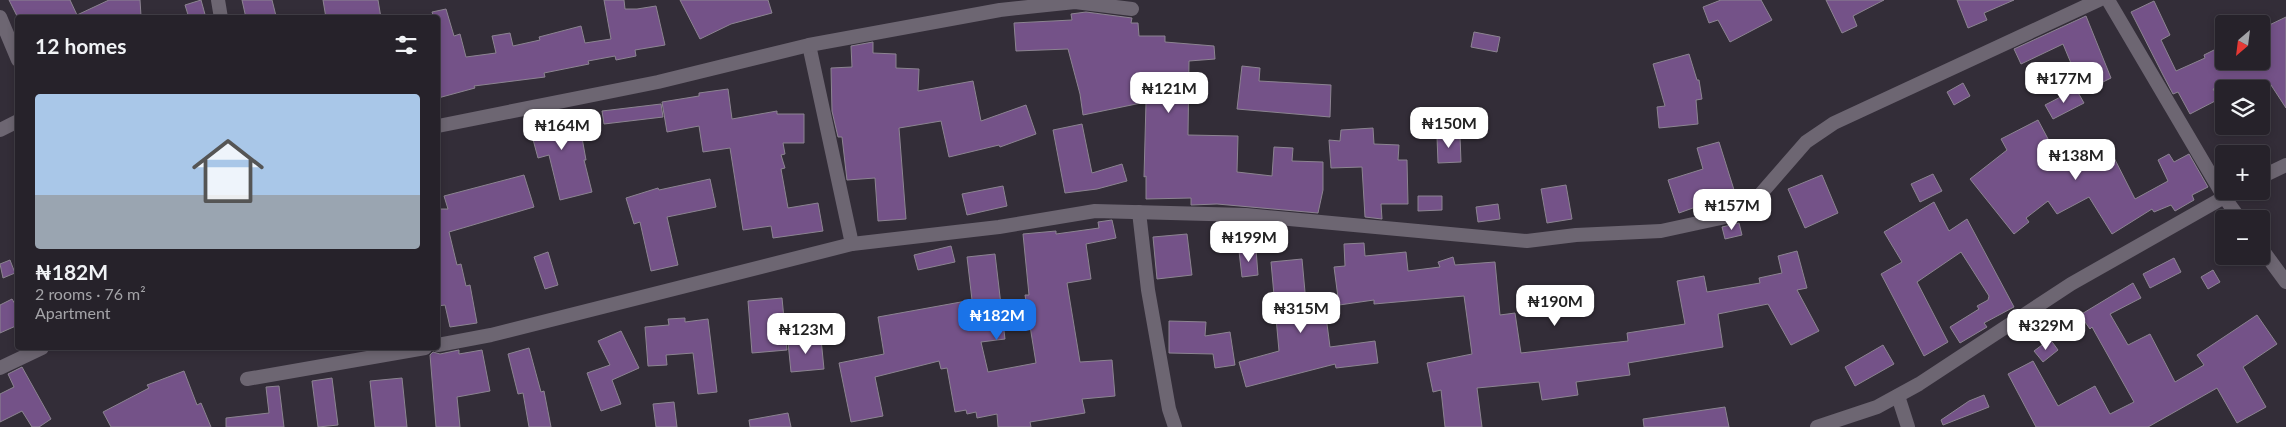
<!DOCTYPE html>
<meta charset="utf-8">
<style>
body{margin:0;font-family:Lato,sans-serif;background:#2e2a32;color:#f1f3f6;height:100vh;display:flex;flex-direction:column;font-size:19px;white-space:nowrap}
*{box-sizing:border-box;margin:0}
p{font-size:16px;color:#a4a4a8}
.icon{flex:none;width:28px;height:28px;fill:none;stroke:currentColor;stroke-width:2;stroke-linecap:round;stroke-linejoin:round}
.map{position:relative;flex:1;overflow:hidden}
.sheet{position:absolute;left:15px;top:15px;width:425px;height:335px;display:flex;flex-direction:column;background:#26222a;border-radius:5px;box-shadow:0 2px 8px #0003,0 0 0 1px #423f47}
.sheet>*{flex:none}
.needle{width:32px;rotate:208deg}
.fabs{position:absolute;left:2215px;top:15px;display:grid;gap:10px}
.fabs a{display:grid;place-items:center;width:55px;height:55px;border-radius:5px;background:#26222a;box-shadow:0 2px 8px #0003,0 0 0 1px #423f47;font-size:25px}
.price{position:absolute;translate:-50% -42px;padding:0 11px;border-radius:10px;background:#fff;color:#222;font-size:16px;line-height:32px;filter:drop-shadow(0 1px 2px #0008)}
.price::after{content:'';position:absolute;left:50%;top:30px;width:15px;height:11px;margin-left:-8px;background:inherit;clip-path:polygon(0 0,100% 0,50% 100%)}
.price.on{background:#1a73e8;color:#fff}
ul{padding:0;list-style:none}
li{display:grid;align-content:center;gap:10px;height:265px;padding:0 20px}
li span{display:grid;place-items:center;height:155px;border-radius:5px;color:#555}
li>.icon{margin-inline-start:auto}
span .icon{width:90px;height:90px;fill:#fffc;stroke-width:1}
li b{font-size:21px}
h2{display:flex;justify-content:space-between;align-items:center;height:60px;padding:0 20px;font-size:21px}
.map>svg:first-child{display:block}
</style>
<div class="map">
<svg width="2286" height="427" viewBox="0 0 2286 427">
<rect width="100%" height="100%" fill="#332d38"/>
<g fill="#745288" stroke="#8c8491">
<path d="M9 0H70L77 15 109 0H140L141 16 18 18Z"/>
<path d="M201 0 206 18H189L185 5Z"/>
<path d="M242 0H272L276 16 246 18Z"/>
<path d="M323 0H378L381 18H326Z"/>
<path d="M604 0H624L625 9H637L656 6 665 45 635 50 636 56 616 60 615 56 588 61 589 64 544 73 545 77 474 86 475 88 438 98V18H434L432 12 446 9 454 36 460 34 466 57 496 53 492 36 510 33 513 46 540 40 539 37 581 26 585 43 611 39Z"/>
<path d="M680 0H768L772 13 731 24 700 39Z"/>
<path d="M1721 0H1761L1772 20 1730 42 1718 20 1709 23 1703 7Z"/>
<path d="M1826 0H1884L1853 16 1857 26 1842 33Z"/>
<path d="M1957 0H2014L1984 13 1987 20 1968 28Z"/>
<path d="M2154 1 2170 35 2161 40 2176 71 2205 58 2204 55 2224 45V61H2261V29L2286 17V108L2271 85 2264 89H2213L2219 99 2190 114 2178 92 2173 94 2163 75 2131 12Z"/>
<path d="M1086 12 1132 18 1131 23H1138L1139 36H1165V42L1214 46 1215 59 1189 61 1188 135 1238 136 1237 172 1272 176 1274 147 1293 148 1292 161 1323 162V190L1318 213 1217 204 1191 205V198L1146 199V176L1144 177 1146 102 1083 115 1080 94 1068 49 1016 51 1014 23 1072 20 1071 14Z"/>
<path d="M2086 16 2111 78 2083 92 2063 44 2021 64 2014 49Z"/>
<path d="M1474 32 1500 37 1497 52 1471 47Z"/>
<path d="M873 42V53L896 54V68L919 69 918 91 973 81 981 121 1026 105 1036 134 1000 147 999 145 949 157 941 121 899 128 906 219 878 221 875 178 847 180 842 137H838L832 111 831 68 852 67 851 46Z"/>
<path d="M1689 54 1697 80H1699L1702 99 1696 100 1698 124 1659 128 1657 107 1665 106 1653 64Z"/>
<path d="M1242 66 1260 68 1259 81 1331 85 1330 117 1237 109Z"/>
<path d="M1963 83 1970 96 1954 105 1947 92Z"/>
<path d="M728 89 732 119 777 111V114H804V143H783L785 154 781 155 785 168 781 169 788 208 818 203 823 231 773 238 771 226 743 230 730 148 703 152 699 126 667 132 662 102 699 96V93Z"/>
<path d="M2076 89 2084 103 2053 119 2045 105Z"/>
<path d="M661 104 663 117 604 124 602 111Z"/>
<path d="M577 110 586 160H584L592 192 560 200 549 155 538 158 527 117Z"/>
<path d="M2038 120 2056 154 2072 145 2075 151 2098 140 2101 145 2106 142 2135 199 2168 181 2158 160 2169 154 2174 162 2189 154 2208 187 2192 195 2194 200 2175 211 2171 205 2154 212 2152 209 2112 234 2089 197 2057 214 2048 201 2026 218 2029 222 2014 234 1970 179 2007 150 2001 139Z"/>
<path d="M1082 124 1092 173 1122 164 1127 181 1097 189 1065 193 1053 130Z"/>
<path d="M1373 128 1374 144 1399 145 1398 160H1407L1408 204H1381L1382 219 1365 217 1362 167 1331 168 1329 140 1340 141 1341 130Z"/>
<path d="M1460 136 1461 162 1438 163 1437 137Z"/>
<path d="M1719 142 1735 193 1679 213 1668 180 1703 169 1697 148Z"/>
<path d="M1933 174 1942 191 1920 202 1911 184Z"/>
<path d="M524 175 534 207 449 232 457 265 461 264 466 286 470 285 477 323 450 327 445 305 438 306V209H448L444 196Z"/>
<path d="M1822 175 1838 213 1805 228 1788 189Z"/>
<path d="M710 179 716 207 667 217 678 265 651 271 640 222 634 224 626 198 658 188 659 190Z"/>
<path d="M1566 185 1572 219 1547 223 1541 189Z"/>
<path d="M1003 186 1007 206 967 215 962 194Z"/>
<path d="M1418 196H1442V210L1418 211Z"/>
<path d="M1934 202 1949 231 1967 219 2014 307 1984 323 1987 327 1960 343 1950 327 1979 309 1977 306 1988 300 1989 296 1961 252 1917 282 1948 342 1924 356 1881 274 1902 262 1884 232Z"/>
<path d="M1498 204 1500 219 1478 222 1476 207Z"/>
<path d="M1112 220 1116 238 1086 244 1091 279 1067 283 1080 362 1112 360 1115 396 1082 399 1085 413 1030 422 1031 427H998L997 414 977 418 976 412 967 414 966 410 955 412 947 368 941 369 939 361 875 377 883 416 851 422 839 363 884 354 878 317 972 300 967 257 995 254 1005 339 981 342 988 372 1036 363 1025 295H1029L1023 234 1056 231V234L1099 228 1098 222Z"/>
<path d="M1739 223 1742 235 1725 239 1722 227Z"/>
<path d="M1187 234 1192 275 1157 279 1153 237Z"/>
<path d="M1364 243 1365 256 1406 252 1408 271 1440 267 1438 262 1453 257 1455 265 1495 262 1500 315 1515 313 1521 353 1628 341 1627 333 1685 324 1677 281 1704 276 1707 292 1760 283 1759 278 1782 273 1778 256 1797 251 1807 288 1797 290 1819 331 1791 345 1768 304 1718 314 1723 347 1628 363 1630 375 1576 382 1578 395 1542 400 1539 382 1477 388 1482 427H1445L1441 390 1433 392 1427 363 1472 354 1464 296 1374 304V300L1339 305 1334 267 1345 266 1344 244Z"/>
<path d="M951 246 955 262 918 270 914 255Z"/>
<path d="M1256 249 1258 275 1242 277 1239 251Z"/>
<path d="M548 252 558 285 545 289 534 257Z"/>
<path d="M2174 258 2181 272 2150 288 2143 274Z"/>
<path d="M1302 259 1306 303 1324 301 1330 347 1375 341 1378 363 1336 368 1335 364 1246 387 1239 362 1279 351 1271 262Z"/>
<path d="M10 260 15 273 3 278 0 264Z"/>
<path d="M2213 270 2220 282 2208 289 2201 277Z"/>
<path d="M2133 283 2141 298 2110 314 2128 345 2150 334 2175 382 2204 365 2197 355 2257 315 2277 344 2243 367 2266 407 2237 423 2217 388 2148 427H2036L2008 374 2033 361 2058 406 2095 386 2110 414 2134 402 2092 327 2090 329 2080 315Z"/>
<path d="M782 298 787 350 752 353 748 301Z"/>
<path d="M12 299 18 309V325L0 333V305Z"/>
<path d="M685 318V322L708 319 717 392 698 394 693 353 666 355 667 365 648 366 645 327 669 325 668 319Z"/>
<path d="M1169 321 1206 322 1205 336 1230 332 1235 365 1215 368 1213 354 1169 353Z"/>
<path d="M621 331 639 368 612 380 621 404 601 411 587 373 610 365 598 341Z"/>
<path d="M821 339 824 369 791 372 788 342Z"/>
<path d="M2050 339 2058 350 2043 362 2034 351Z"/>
<path d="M1883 345 1894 364 1855 386 1845 367Z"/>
<path d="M529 348 541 392 544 391 551 427H529L523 393 518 394 508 354Z"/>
<path d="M459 350V354L482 350 490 391 457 397 460 427H436L430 355 433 352 440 354Z"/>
<path d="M22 367 51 419 39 427H32L22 411 0 422V394L14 387 8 374Z"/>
<path d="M184 371 197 405 201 403 211 427H111L103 412 149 388 147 385Z"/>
<path d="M332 378 338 425 318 427 312 381Z"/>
<path d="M402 378 407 427H375L370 381Z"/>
<path d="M279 386 284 427H226V418L269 413 266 387Z"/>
<path d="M1984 395 1989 407 1943 425 1941 420 1969 401Z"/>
<path d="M674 402 677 427H656L653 404Z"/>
<path d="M1725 407 1729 427H1644L1643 419Z"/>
<path d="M788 413 791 427H750L749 420Z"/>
</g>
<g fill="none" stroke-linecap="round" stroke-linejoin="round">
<g stroke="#6d6672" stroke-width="14">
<path d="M218 0 221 18"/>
<path d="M2108 0 2224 197 2240 219"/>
<path d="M0 17 18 60"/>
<path d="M809 45 852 244"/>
<path d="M438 126 658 82 809 45 1000 10 1075 2 1132 9"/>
<path d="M0 130 18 121"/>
<path d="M2261 177 2286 165"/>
<path d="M1139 212 1148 290 1169 409 1175 427"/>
<path d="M2261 248 2286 282"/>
<path d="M438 345 491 335 852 244 999 227 1095 211 1246 215 1527 241 1576 235 1661 231 1744 213 1806 142 1834 123 2099 0"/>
<path d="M0 368 42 348"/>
<path d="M247 379 425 348"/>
<path d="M1898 396 1908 427"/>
<path d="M1817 427 1877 407 1919 384 2071 284 2235 191"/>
</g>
</g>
</svg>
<div class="fabs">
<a><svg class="needle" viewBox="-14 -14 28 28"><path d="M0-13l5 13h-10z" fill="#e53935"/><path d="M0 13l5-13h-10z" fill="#a4a4a8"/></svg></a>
<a><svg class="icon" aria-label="layers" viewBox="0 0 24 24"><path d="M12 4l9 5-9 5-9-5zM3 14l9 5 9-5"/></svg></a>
<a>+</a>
<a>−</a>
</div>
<b class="price" style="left:2064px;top:104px">₦177M</b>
<b class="price" style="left:1169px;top:114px">₦121M</b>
<b class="price" style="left:1449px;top:149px">₦150M</b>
<b class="price" style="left:562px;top:151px">₦164M</b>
<b class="price" style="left:2076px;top:181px">₦138M</b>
<b class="price" style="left:1732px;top:231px">₦157M</b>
<b class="price" style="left:1249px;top:263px">₦199M</b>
<b class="price" style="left:1555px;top:327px">₦190M</b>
<b class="price" style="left:1301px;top:334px">₦315M</b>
<b class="price on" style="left:997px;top:341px">₦182M</b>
<b class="price" style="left:2046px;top:351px">₦329M</b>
<b class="price" style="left:806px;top:355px">₦123M</b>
<section class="sheet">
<h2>12 homes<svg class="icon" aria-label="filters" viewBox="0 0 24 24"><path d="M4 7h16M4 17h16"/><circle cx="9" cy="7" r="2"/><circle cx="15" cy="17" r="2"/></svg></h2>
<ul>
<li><span style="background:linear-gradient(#a9c7e8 65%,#9aa5b1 0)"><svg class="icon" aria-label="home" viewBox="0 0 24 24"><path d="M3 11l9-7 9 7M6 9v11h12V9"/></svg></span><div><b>₦182M</b><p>2 rooms · 76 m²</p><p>Apartment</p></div></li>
</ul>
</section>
</div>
